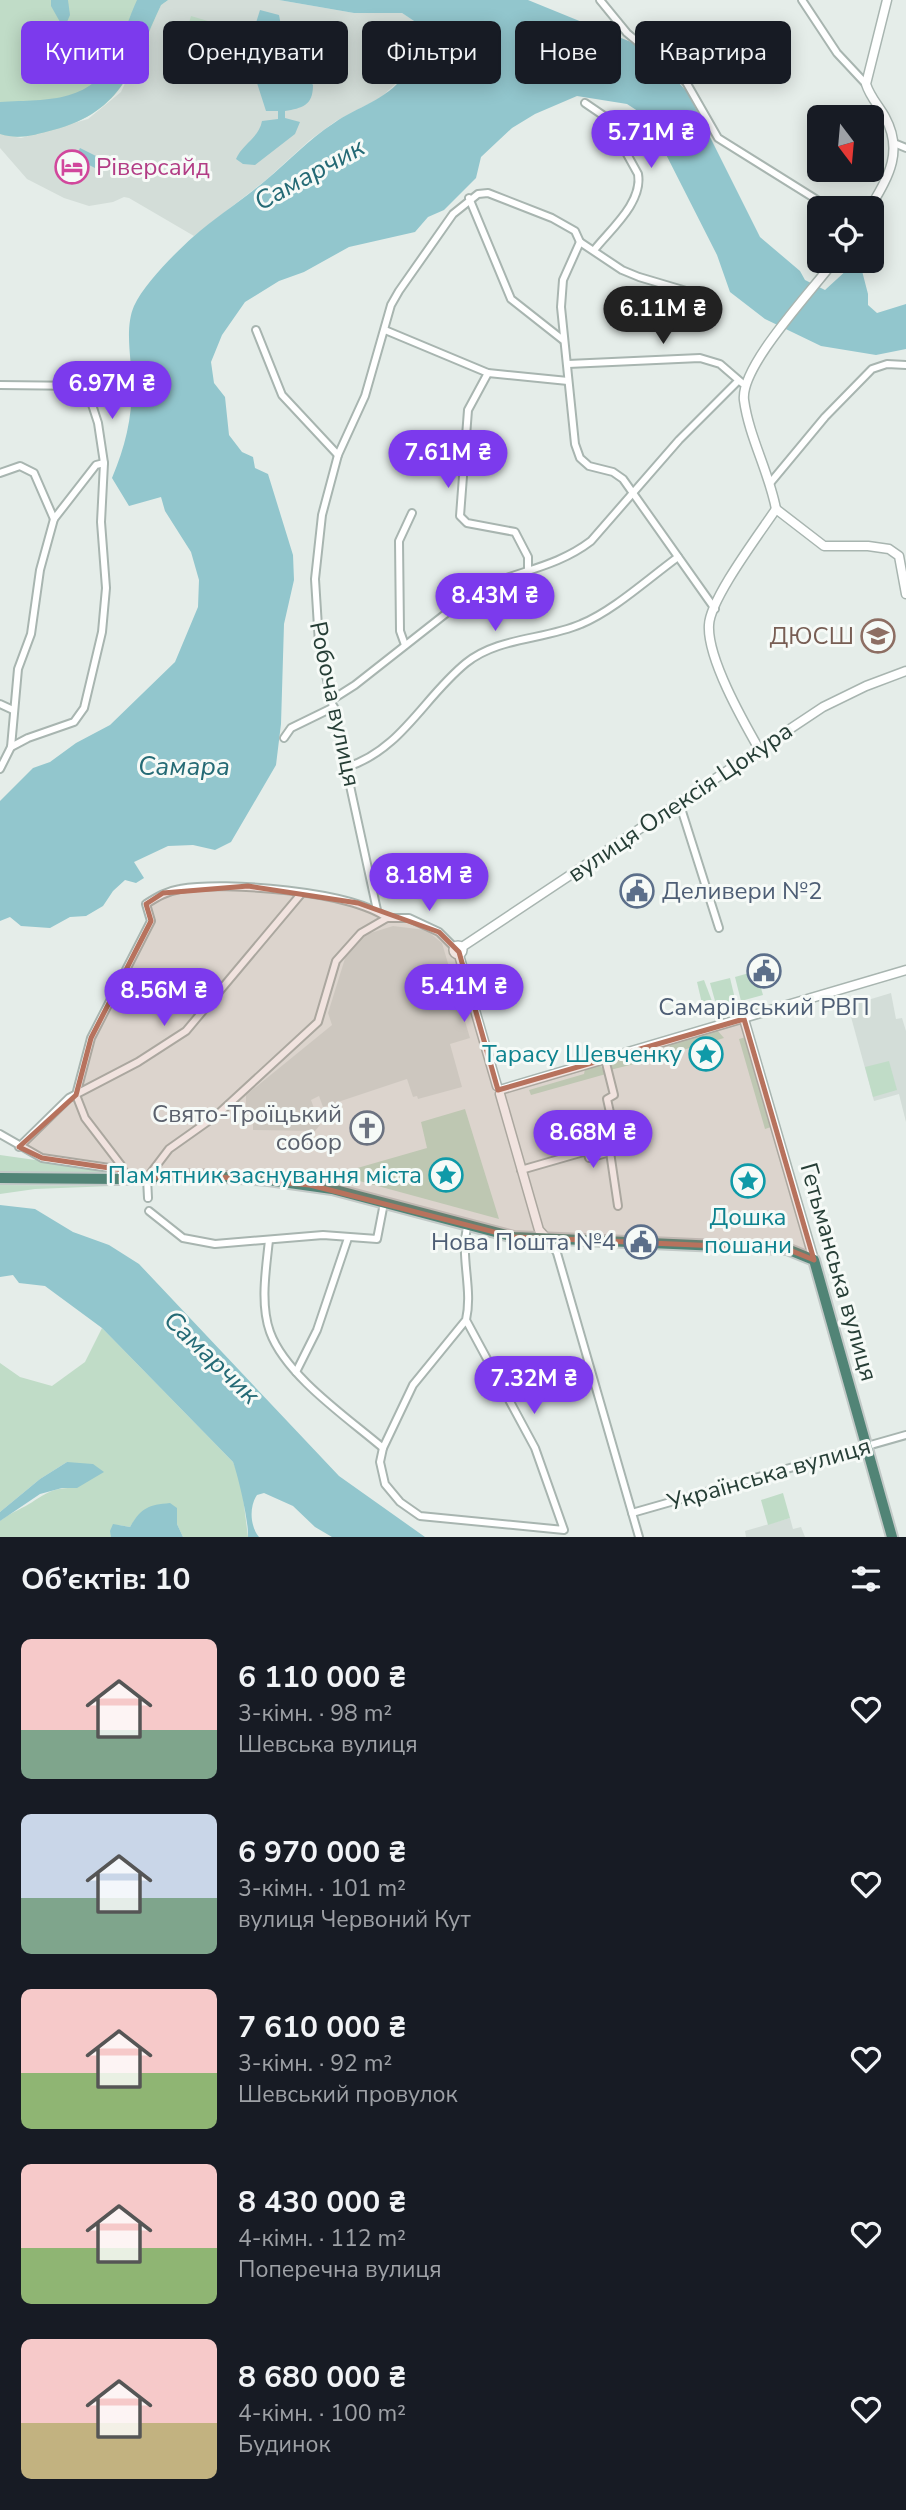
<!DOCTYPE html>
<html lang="uk">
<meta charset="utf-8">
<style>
body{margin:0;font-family:"Nunito Sans",sans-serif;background:#242831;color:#f1f3f6;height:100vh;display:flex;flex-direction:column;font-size:26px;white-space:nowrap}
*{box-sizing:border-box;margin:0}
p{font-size:23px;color:#9ea1a6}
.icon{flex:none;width:38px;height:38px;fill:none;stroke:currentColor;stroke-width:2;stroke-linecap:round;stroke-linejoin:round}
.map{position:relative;height:1537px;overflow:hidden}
.drawer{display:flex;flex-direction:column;background:#171b24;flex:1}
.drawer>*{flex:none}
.top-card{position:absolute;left:21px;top:21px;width:864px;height:63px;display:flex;gap:14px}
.needle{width:46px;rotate:164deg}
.fabs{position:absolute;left:807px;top:105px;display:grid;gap:14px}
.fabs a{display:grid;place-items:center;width:77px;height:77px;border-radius:10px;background:#171b24;box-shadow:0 4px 18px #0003;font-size:35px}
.price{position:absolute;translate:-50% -60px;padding:0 16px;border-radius:24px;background:#7c3aed;color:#fff;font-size:23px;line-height:46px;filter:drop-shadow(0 2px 4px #0008)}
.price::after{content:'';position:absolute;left:50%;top:42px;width:21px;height:16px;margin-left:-10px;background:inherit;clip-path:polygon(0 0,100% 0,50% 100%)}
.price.current{background:#222;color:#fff}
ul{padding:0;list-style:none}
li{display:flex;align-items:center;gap:21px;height:175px;padding:0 21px}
li span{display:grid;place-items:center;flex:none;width:196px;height:140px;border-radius:10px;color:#555}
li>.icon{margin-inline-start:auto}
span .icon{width:84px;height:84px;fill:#fffc;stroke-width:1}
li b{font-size:30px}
h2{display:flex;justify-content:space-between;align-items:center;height:84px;padding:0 21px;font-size:30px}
.tag{padding:0 24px;border-radius:10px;background:#171b24;box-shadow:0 4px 18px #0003;font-size:24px;line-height:63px}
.tag.current{background:#7c3aed;color:#fff}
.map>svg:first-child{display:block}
</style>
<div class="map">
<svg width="906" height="1537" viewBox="0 0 906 1537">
<rect width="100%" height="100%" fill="#e5ede9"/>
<g fill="#d3ddd8">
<path d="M168 0H279L354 13H402L414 21 417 39 415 58 402 78 380 98 336 121 310 140 266 180 194 236 129 198 124 197 113 202 89 206 64 198 27 179 0 148V134L21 138 88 119 121 92 161 5Z"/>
<path d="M393 926 426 930 442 943 470 1038 450 1044 462 1087 418 1099 417 1096 413 1097 407 1079 323 1107 319 1096 311 1100 320 1125 315 1131 253 1130V1116L246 1115V1095L332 1025 328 1013 347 952 364 935Z"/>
<path d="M891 993 896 1019 902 1018 906 1031V1122L899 1094 874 1101 848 1006Z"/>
<path d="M790 1518 793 1529 801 1527 805 1537H746L745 1531Z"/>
</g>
<g fill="#c0dcc7">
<path d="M0 0H168L161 5C133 66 125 111 53 130 34 135 19 140 0 134Z"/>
<path d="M191 16 235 29 227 56 183 44Z"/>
<path d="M756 971 763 995 741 1001 735 977Z"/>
<path d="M730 978 736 1003 717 1008 710 983Z"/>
<path d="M704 980 715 1009 704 1012 697 982Z"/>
<path d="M717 1030 724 1038 669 1054 670 1043Z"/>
<path d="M746 1037 771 1127 765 1129 739 1039Z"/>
<path d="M656 1049 658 1058 610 1070 612 1062Z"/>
<path d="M889 1061 897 1090 873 1097 865 1067Z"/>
<path d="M600 1065 606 1074 531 1095 529 1090 584 1074 585 1069Z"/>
<path d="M465 1109 499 1219 341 1176 340 1173 427 1148 421 1122Z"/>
<path d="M0 1155 92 1168 106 1173 0 1172Z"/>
<path d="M0 1185 112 1186 35 1189 0 1194Z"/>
<path d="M102 1328 233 1462 241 1481 248 1537H183L177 1524V1508C150 1508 145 1504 130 1527L118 1525 111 1537H0V1521C10 1513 19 1510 29 1504 48 1492 53 1487 77 1488L67 1462 40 1479 0 1512V1363L20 1377 52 1386 85 1362Z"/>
<path d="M783 1493 790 1518 768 1525 761 1500Z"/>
</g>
<g fill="#92c6cd">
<path d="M51 0H68L70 15 67 22H60L51 6Z"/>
<path d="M137 0H168L161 5C132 66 125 111 53 130 34 135 19 140 0 134V102C51 99 93 104 117 51 124 35 129 17 137 0Z"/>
<path d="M279 0H528L631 42 654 55 688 93 760 237 800 271 805 280 825 290 849 268 861 267 868 294V305L877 313 906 304V349L876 355 821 346 765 319 730 292 717 255 647 117 627 104 577 96 535 114 512 128 481 157 476 178 444 210 428 217 415 232 349 247 304 272 279 281 245 302 222 335 211 362 214 383 225 397 229 435 242 452 253 457 255 468 268 474 293 555 294 580 284 624 281 724 276 765 231 842 215 850 193 845 168 846 134 862 144 878 136 883 125 880 113 891 103 906 86 916 70 917 50 928 21 926 10 917 0 921V801L33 768 50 762 76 743 110 725 175 662 198 607 199 580 191 552 165 511 161 497 129 506 112 478C125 447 132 419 132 385 132 361 124 329 134 306 144 284 175 253 193 237 216 217 241 201 265 181 288 162 308 140 334 123 357 107 386 100 404 76 417 58 418 42 414 21L402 13H354Z"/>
<path d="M260 10 279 15 286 52 313 85C313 106 302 108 285 111V118L300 122 295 134 255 165 243 164 236 159C242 144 259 138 262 121L278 119V111H266L257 83 255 26Z"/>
<path d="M80 148 100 158 95 168 75 158Z"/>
<path d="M0 1205 35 1209 73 1232 109 1245 139 1264 339 1476 425 1537H332L315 1527 293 1506 264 1493 257 1495C249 1507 250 1526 259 1537H248C249 1522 238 1475 233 1462L102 1328 45 1286 19 1283 13 1275 0 1277Z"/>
<path d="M67 1462 93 1464 104 1472 77 1488H62L40 1494 0 1521V1512L40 1479Z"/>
<path d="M170 1503 177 1508V1524L183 1537H111L110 1531 113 1524 130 1527C141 1508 148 1505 170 1503Z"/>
</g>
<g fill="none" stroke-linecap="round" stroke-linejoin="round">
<defs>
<g id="minor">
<path d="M600 0 627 33 686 82 718 138 830 208"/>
<path d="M802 0 837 53 866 84"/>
<path d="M585 103 607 118 638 174C643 202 611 229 595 249"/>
<path d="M894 143 906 148"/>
<path d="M469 198 511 299 563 340"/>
<path d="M580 242 563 280 561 307 575 444 580 458 589 466 613 472 623 479 715 609"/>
<path d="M580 242 622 270 639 277 713 299"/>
<path d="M256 330 282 395 338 455"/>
<path d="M385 330 488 373 568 381"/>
<path d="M568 364 700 358 720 364 742 383"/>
<path d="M488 373 468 410 460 516 467 523 515 532 528 557V574"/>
<path d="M0 385 86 386 98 423 104 463 101 522 106 588 102 632 84 708 74 722 28 738 11 747"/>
<path d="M0 473 20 466 34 473 54 519"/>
<path d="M771 482 825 417 872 369 887 364 906 365"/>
<path d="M405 645 400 631 399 541 412 513"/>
<path d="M333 699 355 685 472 593C511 571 553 570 591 541L679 440 738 381"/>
<path d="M0 704 13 710"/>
<path d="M284 738 291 728 334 707"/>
<path d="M347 767C401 750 424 697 466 663 498 637 544 640 581 624 613 611 649 578 678 557"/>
<path d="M0 769 11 747 18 669 31 634 40 570 54 519 96 465 104 463"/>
<path d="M679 802 719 928"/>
<path d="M377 910 319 643 315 579 322 515 338 455 365 396 391 305 399 291 453 214 478 194 488 193 552 218 575 231 580 242"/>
<path d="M0 1134 42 1158 123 1170"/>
<path d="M558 1137 611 1117 607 1099 614 1095 605 1059"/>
<path d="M19 1147 69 1098 138 1062 186 1031 301 894"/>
<path d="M521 1170 587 1151 589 1158 610 1152 618 1206"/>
<path d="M121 1179V1165L85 1118 76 1095 91 1038 151 921 146 904C157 897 167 891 180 889 225 881 352 891 387 918"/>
<path d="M148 1198 147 1178 169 1149 217 1115 318 1022 336 961 361 933 387 918H409L439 932 455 948"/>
<path d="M149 1211 183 1238 215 1244 323 1235 377 1239 384 1203"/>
<path d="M269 1240C266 1269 260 1304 270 1332 286 1376 348 1418 383 1448"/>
<path d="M549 1240 557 1253 639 1537"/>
<path d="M466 1320 535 1448 564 1530 420 1516 400 1502 385 1484 380 1462 383 1448 413 1385 466 1320C473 1289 460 1258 467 1227"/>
<path d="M296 1372 317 1330 348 1238"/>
<path d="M632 1513 906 1435"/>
</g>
<g id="tertiary">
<path d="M870 208C888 177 904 152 885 117 879 106 870 97 866 84L887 0"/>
<path d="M776 509C769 472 749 437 744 400 740 366 813 290 834 261"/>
<path d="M776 509 824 546H868L889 549 899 556 906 594"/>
<path d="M759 749C743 721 707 658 709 625 710 599 760 533 776 509"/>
<circle cx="458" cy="950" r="4.5"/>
<path d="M462 947 823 707 866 686 906 671"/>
<path d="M459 955 497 1086"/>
<path d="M744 1019 814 1260"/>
<path d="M503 1089 906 970"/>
<path d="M500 1094 539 1230 548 1240"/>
</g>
<path id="trunk" d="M0 1178 121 1179 197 1175 268 1180 332 1189 514 1237 787 1249 814 1260 892 1537"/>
</defs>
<use href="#minor" stroke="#a8b5b0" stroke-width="10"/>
<use href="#tertiary" stroke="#a8b5b0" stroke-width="11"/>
<use href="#trunk" stroke="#c2c9c7" stroke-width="14"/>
<use href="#minor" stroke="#fff" stroke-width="6"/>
<use href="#tertiary" stroke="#fff" stroke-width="8"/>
<use href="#trunk" stroke="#518476" stroke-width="10"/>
</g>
<path fill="#b7725d" fill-opacity="0.2" stroke="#b7725d" stroke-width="5" stroke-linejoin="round" d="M248 886 358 903 439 932 459 952 498 1090 744 1019 814 1260 787 1249 514 1237 310 1185 197 1175 121 1179 123 1170 42 1158 19 1147 76 1095 91 1038 151 921 146 904 163 893Z"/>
<defs>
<symbol id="hotel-ring" viewBox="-11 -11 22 22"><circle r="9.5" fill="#f6faf7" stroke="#d1479c" stroke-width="1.5"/><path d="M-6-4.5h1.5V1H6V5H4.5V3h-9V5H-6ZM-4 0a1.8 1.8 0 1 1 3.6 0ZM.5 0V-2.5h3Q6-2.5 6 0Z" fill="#d1479c"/></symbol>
<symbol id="school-ring" viewBox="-11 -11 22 22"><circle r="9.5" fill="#f6faf7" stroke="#8d6e63" stroke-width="1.5"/><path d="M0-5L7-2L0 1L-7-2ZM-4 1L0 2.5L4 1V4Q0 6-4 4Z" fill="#8d6e63"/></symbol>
<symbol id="civic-ring" viewBox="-11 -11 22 22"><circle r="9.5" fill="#f6faf7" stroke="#5c6f8a" stroke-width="1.5"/><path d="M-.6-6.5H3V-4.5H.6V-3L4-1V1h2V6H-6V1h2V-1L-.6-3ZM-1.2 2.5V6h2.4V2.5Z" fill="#5c6f8a"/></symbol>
<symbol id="sight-ring" viewBox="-11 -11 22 22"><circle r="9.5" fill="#f6faf7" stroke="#0f9aa8" stroke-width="1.5"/><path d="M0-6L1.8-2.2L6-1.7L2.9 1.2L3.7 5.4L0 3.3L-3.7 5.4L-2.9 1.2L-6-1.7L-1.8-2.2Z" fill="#0f9aa8"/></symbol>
<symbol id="church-ring" viewBox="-11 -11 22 22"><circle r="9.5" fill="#f6faf7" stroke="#6b7280" stroke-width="1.5"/><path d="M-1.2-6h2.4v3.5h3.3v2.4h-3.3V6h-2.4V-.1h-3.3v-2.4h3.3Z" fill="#6b7280"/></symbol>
</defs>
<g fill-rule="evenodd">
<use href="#hotel-ring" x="53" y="148" width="38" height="38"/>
<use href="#school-ring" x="859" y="617" width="38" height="38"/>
<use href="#civic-ring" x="618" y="872" width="38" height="38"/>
<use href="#civic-ring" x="745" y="952" width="38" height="38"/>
<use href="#sight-ring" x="687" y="1035" width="38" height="38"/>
<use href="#church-ring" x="348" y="1109" width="38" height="38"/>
<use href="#sight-ring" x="427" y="1156" width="38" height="38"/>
<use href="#sight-ring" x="729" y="1162" width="38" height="38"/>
<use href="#civic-ring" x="622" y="1223" width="38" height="38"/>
</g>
<g text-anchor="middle" stroke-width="6" stroke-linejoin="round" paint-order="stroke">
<g font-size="24" fill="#b23c85" stroke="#f6faf7" text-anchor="start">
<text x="96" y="175">Ріверсайд</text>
</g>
<g font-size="24" fill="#785e54" stroke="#f6faf7" text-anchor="end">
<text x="854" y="644">ДЮСШ</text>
</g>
<g font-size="24" fill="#263e36" stroke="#f6faf7">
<text transform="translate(335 704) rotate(78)" y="8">Робоча вулиця</text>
<text transform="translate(680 802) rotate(-34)" y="8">вулиця Олексія Цокура</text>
<text transform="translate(839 1272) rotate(74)" y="8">Гетьманська вулиця</text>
<text transform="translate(769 1474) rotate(-16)" y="8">Українська вулиця</text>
</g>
<g font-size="24" fill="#4e5e75" stroke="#f6faf7" text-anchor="start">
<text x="662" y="899">Деливери №2</text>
<text x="764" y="1015" text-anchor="middle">Самарівський РВП</text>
<text x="616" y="1250" text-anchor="end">Нова Пошта №4</text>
</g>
<g font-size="24" fill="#0d838f" stroke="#f6faf7" text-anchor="end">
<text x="682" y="1062">Тарасу Шевченку</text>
<text x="422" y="1183">Пам'ятник заснування міста</text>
<text x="748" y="1225" text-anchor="middle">Дошка<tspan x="748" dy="28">пошани</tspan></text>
</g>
<g font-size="24" fill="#5b616d" stroke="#f6faf7" text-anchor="end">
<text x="342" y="1122">Свято-Троїцький<tspan x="342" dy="28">собор</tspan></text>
</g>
<g font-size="26" font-style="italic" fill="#246a75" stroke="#f6faf7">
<text transform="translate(309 174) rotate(-29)" y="9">Самарчик</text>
<text x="184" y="775">Самара</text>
<text transform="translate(212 1357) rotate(44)" y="9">Самарчик</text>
</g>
</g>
</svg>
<div class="fabs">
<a><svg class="needle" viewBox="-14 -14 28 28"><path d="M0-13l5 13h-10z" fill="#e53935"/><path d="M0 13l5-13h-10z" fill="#9ea1a6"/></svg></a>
<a><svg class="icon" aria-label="locate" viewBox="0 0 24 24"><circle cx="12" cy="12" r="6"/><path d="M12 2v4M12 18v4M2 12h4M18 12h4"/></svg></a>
</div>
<b class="price" style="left:651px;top:170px">5.71M ₴</b>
<b class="price current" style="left:663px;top:346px">6.11M ₴</b>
<b class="price" style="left:112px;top:421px">6.97M ₴</b>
<b class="price" style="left:448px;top:490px">7.61M ₴</b>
<b class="price" style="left:495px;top:633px">8.43M ₴</b>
<b class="price" style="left:429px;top:913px">8.18M ₴</b>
<b class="price" style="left:464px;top:1024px">5.41M ₴</b>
<b class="price" style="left:164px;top:1028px">8.56M ₴</b>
<b class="price" style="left:593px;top:1170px">8.68M ₴</b>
<b class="price" style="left:534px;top:1416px">7.32M ₴</b>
<div class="top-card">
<a class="tag current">Купити</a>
<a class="tag">Орендувати</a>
<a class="tag">Фільтри</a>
<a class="tag">Нове</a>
<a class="tag">Квартира</a>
</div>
</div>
<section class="drawer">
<h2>Об’єктів: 10<svg class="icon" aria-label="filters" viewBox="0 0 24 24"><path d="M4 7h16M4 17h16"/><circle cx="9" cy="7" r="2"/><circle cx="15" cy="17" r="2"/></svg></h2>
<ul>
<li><span style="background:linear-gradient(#f6c9c9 65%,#7fa58c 0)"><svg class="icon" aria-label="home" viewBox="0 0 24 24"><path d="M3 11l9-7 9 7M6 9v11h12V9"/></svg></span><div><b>6 110 000 ₴</b><p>3-кімн. · 98 m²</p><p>Шевська вулиця</p></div><svg class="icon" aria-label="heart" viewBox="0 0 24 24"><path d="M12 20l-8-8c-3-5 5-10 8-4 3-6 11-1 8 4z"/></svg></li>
<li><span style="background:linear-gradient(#c9d6e8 60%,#7fa58c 0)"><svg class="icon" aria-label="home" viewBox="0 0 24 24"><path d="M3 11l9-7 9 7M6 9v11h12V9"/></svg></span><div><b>6 970 000 ₴</b><p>3-кімн. · 101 m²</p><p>вулиця Червоний Кут</p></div><svg class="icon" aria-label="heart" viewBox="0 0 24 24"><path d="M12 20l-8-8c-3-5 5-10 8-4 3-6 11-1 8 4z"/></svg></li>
<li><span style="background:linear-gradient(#f6c9c9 60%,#8fb573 0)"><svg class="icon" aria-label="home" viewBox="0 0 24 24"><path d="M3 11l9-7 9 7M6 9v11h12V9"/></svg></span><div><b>7 610 000 ₴</b><p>3-кімн. · 92 m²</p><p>Шевський провулок</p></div><svg class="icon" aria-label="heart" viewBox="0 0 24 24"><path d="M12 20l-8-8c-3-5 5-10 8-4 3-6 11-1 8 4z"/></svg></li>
<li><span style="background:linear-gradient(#f6c9c9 60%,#8fb573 0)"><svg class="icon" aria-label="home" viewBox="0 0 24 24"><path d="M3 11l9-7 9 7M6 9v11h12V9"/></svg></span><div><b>8 430 000 ₴</b><p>4-кімн. · 112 m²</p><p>Поперечна вулиця</p></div><svg class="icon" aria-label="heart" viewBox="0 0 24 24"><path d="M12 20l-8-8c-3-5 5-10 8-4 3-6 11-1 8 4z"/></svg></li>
<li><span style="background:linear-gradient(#f6c9c9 60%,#c2b280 0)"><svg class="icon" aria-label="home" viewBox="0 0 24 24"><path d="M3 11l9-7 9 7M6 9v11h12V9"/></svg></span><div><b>8 680 000 ₴</b><p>4-кімн. · 100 m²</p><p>Будинок</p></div><svg class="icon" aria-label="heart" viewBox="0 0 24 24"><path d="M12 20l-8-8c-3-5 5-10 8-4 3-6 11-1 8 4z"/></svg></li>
</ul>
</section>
